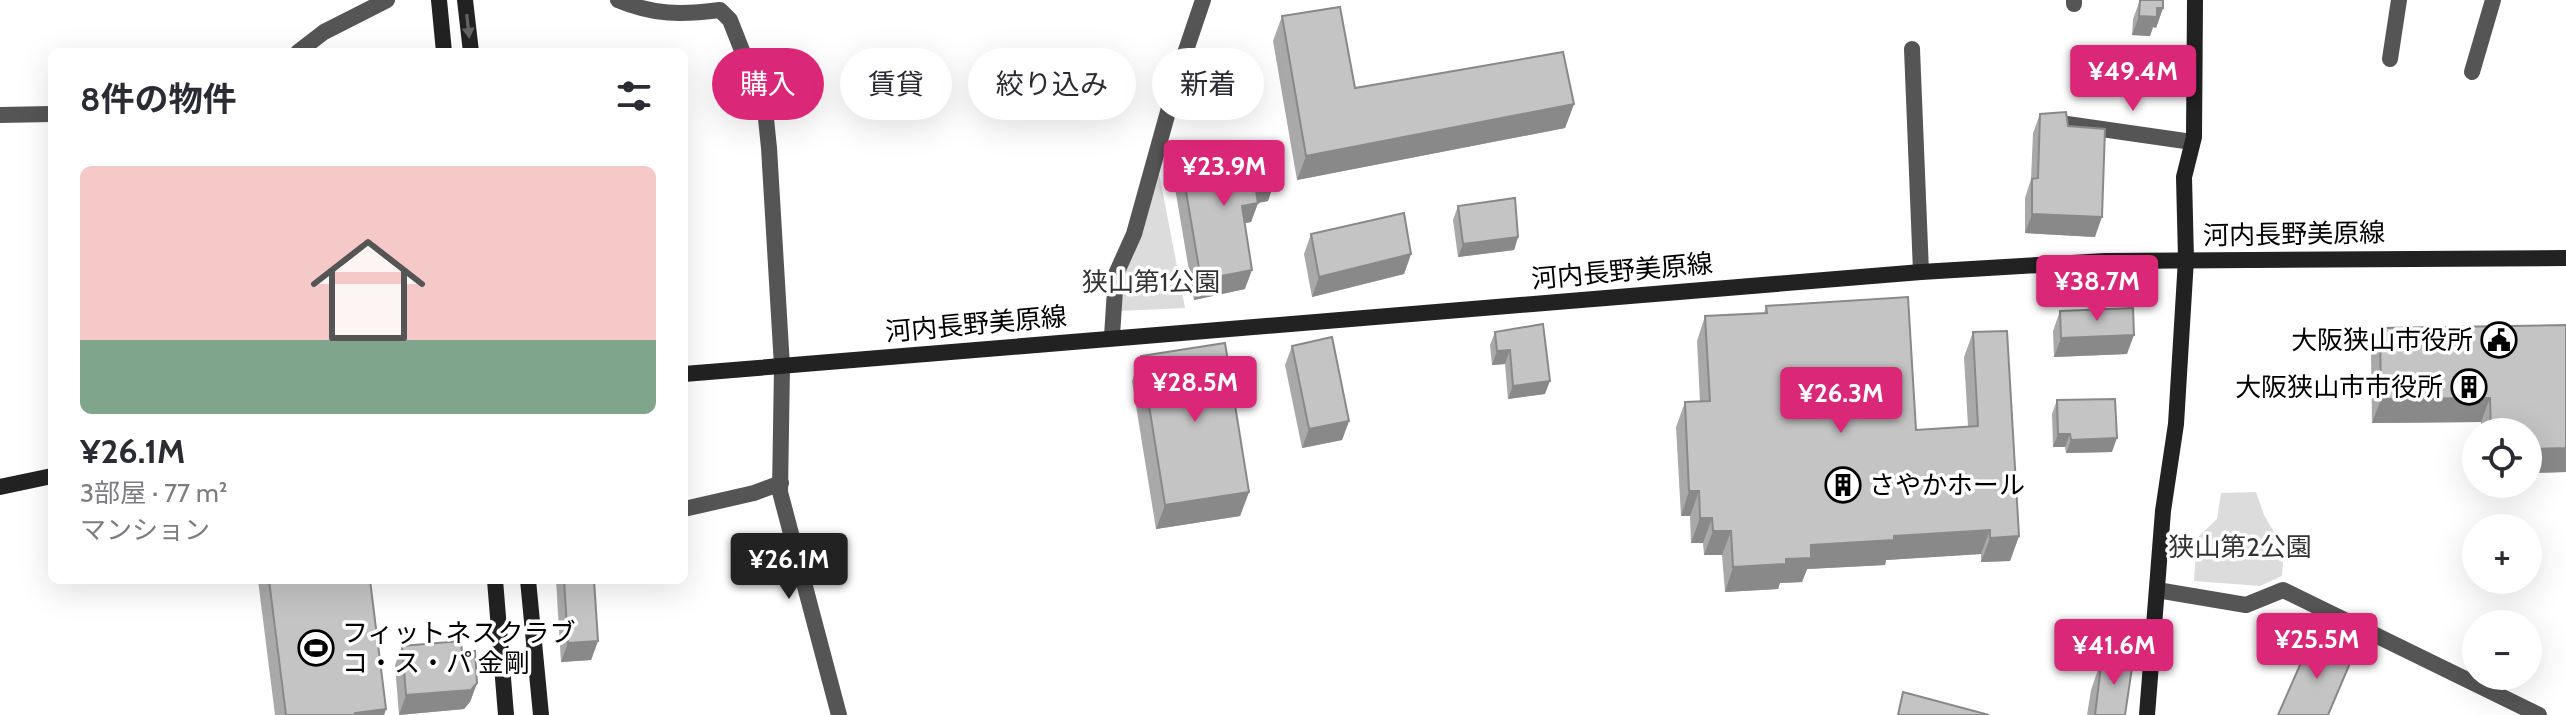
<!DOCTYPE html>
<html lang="ja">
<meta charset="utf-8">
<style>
body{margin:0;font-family:Cabin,"Noto Sans JP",sans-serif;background:#f2f2f3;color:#2b2b33;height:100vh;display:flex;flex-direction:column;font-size:30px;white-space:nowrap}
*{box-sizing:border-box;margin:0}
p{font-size:26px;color:#7c7c81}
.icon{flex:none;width:44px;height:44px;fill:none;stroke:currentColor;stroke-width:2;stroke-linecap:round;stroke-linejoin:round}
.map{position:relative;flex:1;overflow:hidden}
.sheet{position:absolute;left:48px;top:48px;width:640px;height:536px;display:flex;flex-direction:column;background:#fff;border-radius:12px;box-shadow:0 8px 32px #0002}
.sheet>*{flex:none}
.hud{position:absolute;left:712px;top:48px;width:760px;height:72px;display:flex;gap:16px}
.controls{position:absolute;left:2462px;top:418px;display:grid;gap:16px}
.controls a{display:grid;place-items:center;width:80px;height:80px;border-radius:50%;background:#fff;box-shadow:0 8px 32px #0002;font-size:40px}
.price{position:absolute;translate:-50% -68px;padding:0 18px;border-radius:8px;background:#db2777;color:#fff;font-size:26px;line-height:52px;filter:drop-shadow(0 2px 4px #0008)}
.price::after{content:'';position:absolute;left:50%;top:48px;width:24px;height:18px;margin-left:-12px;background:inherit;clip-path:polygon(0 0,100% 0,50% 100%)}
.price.on{background:#222;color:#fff}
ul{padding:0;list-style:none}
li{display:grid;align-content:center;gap:16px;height:424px;padding:0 32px}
li span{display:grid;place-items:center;height:248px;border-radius:12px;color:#555}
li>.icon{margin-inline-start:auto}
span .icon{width:144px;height:144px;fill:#fffc;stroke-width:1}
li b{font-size:34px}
h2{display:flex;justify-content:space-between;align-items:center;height:96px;padding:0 32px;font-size:34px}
.pill{padding:0 28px;border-radius:36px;background:#fff;box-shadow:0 8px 32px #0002;font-size:28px;line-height:72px}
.pill.on{background:#db2777;color:#fff}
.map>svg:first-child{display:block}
</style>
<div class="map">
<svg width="2566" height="715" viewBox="0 0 2566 715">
<rect width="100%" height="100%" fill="#fff"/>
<g fill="#dcdcdc">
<path d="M1159 173 1185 308 1118 311 1122 282Z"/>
<path d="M2256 492 2264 515 2284 549 2282 576 2260 586 2194 581 2197 538 2217 519 2221 493Z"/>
</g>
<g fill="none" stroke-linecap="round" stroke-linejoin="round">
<g stroke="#555" stroke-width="16">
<path d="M618 0C654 15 681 15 720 10L730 20 765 109 769 148 782 366 780 492 839 715"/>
<path d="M2074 0V4"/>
<path d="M1912 49 1921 272"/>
<path d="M298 52 324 32 387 0"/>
<path d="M2390 59 2399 0"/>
<path d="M2472 72 2493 0"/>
<path d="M0 115 52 114"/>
<path d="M2067 124 2192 142"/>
<path d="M1112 336 1116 274 1134 234 1181 65 1203 0"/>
<path d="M684 509 754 493 781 483"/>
<path d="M2157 590 2246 605 2283 590 2539 715"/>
</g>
<g stroke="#222" stroke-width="16">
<path d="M439 0 444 52"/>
<path d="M465 0 471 52"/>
<path d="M684 374 1921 272 2105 261 2566 258"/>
<path d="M0 487 52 476"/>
<path d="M495 580 506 715"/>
<path d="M528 580 541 715"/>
<path d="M2147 715 2163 511 2176 424 2186 259 2184 177 2194 137 2195 0"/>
</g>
</g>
<g fill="#a9a9a9">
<path d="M2140 0 2163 8 2156 28 2153 27 2150 36 2132 35 2133 19Z"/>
<path d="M1282 16 1355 88 1574 104 1565 128 1297 180 1273 41Z"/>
<path d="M2040 114 2068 126 2095 237 2025 233V198L2031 179 2033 133Z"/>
<path d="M1181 162 1268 201 1258 203 1251 222 1245 223V289L1194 300 1174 182Z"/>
<path d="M1458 206 1518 237 1514 250 1458 257 1453 220Z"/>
<path d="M1311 234 1411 254 1404 274 1312 297 1304 254Z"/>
<path d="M1766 306 1916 430 1968 426 1964 357 1973 332 2019 536 2010 561 1981 562V554L1886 560 1885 565 1807 569 1802 582 1780 583 1778 589 1725 592 1722 555H1704L1703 543H1691L1690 516H1681L1676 427 1685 402H1700L1697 341 1705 316 1764 313Z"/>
<path d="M2060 311 2127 354 2054 357 2053 331Z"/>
<path d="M2566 325V472L2528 473V432H2481V422L2372 423 2371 352 2380 328Z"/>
<path d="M1495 332 1545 394 1508 399 1505 364 1492 365 1490 345Z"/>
<path d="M1292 346 1349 421 1342 440 1302 448 1285 365Z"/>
<path d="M1141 356 1249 492 1240 516 1156 529 1132 381Z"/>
<path d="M2057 400 2112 452 2066 453 2065 447H2053L2052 414Z"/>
<path d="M258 580H370L386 709 384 715H275Z"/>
<path d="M556 580H594L598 641 591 660 561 662Z"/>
<path d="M402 646 462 653 477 683 470 702 464 709 399 715 395 665Z"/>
<path d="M2102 658 2125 715H2087L2091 690Z"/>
</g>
<g fill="#898989">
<path d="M2157 8H2163L2156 28 2153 27 2150 36 2132 35 2139 16Z"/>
<path d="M1574 104 1565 128 1297 180 1306 156Z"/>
<path d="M1275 181 1268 201 1258 203 1251 222 1235 225 1242 206 1255 185Z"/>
<path d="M2032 214 2102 217 2095 237 2025 233Z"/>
<path d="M1518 237 1514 250 1458 257 1463 244Z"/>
<path d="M1411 254 1404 274 1312 297 1319 277Z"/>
<path d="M1252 270 1245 289 1194 300 1201 280Z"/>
<path d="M2134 335 2127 354 2054 357 2061 338Z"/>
<path d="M1510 350 1505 364 1492 365 1497 351Z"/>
<path d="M1550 381 1545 394 1508 399 1513 386Z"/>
<path d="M2490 398 2481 422 2372 423 2381 399Z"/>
<path d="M1349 421 1342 440 1302 448 1309 429Z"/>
<path d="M2058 434H2070L2065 447H2053Z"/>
<path d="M2117 438 2112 452 2066 453 2071 440Z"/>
<path d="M2566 448V472L2528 473V449Z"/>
<path d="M1689 491H1699L1690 516H1681Z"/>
<path d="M1249 492 1240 516 1156 529 1165 505Z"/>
<path d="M1700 518H1712L1703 543H1691Z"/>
<path d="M1990 530 1981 554 1886 560 1885 565 1807 569 1802 582 1780 583 1778 589 1725 592 1733 567 1786 559 1811 545 1894 536Z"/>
<path d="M1713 531H1731L1722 555H1704Z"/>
<path d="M2019 536 2010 561 1981 562 1990 538Z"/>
<path d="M598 641 591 660 561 662 568 643Z"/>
<path d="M477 683 470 702 464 709 399 715 406 695Z"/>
<path d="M386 709 384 715H355V713Z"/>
</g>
<g fill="#c4c4c4" stroke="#898989" stroke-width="2">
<path d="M2140 0H2163V8H2157V17L2139 16Z"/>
<path d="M1340 7 1355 88 1563 52 1574 104 1306 156 1282 16Z"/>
<path d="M2066 112 2068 126 2105 129 2102 217 2032 214V179L2038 178 2040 114Z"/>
<path d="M1268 148 1275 181 1255 185 1258 203 1242 206 1252 270 1201 280 1181 162Z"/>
<path d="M1515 198 1518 237 1463 244 1458 206Z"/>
<path d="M1404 213 1411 254 1319 277 1311 234Z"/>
<path d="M1908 297 1916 430 1978 426 1973 332 2007 331 2019 536 1990 538V530L1894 536V540L1811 545V558L1786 559V564L1733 567 1731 531H1713L1712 518H1700L1699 491H1689L1685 402 1710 401 1705 316 1767 313 1766 306Z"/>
<path d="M2133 308 2134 335 2061 338 2060 311Z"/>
<path d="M1543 324 1550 381 1513 386 1510 350 1497 351 1495 332Z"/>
<path d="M2566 325V448L2528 449V432H2491L2490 398 2381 399 2380 328Z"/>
<path d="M1332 337 1349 421 1309 429 1292 346Z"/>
<path d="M1225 343 1249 492 1165 505 1141 356Z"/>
<path d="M2115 399 2117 438 2071 440 2070 434H2058L2057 400Z"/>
<path d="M269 580H370L386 709 355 713 356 715H286Z"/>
<path d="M564 580H594L598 641 568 643Z"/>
<path d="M2311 640 2353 656 2328 715H2278Z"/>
<path d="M461 641 462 653 475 651 477 683 471 690 406 695 402 646Z"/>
<path d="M2102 658 2133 661 2125 715H2095Z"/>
<path d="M1903 692 1989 715H1898Z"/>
</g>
<defs><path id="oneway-solid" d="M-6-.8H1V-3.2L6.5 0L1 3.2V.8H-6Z" transform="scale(2)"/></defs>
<use fill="#646464" href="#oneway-solid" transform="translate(468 26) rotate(84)"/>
<defs>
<symbol id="civic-ring" viewBox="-11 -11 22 22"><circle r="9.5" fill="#fff" stroke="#000" stroke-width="1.5"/><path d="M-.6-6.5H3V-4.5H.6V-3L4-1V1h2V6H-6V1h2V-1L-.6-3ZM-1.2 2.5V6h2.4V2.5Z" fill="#000"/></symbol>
<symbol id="building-ring" viewBox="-11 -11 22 22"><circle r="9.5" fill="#fff" stroke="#000" stroke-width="1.5"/><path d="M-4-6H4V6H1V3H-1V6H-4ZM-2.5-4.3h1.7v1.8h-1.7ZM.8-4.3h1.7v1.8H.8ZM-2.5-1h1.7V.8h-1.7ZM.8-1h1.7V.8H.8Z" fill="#000"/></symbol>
<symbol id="stadium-ring" viewBox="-11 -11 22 22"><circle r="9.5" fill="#fff" stroke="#000" stroke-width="1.5"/><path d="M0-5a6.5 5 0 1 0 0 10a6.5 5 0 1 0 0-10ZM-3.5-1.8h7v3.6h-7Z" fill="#000"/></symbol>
</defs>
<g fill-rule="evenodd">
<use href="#civic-ring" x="2479" y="320" width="40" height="40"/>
<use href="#building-ring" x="2449" y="367" width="40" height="40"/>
<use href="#building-ring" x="1823" y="465" width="40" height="40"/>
<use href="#stadium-ring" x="296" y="628" width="40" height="40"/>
</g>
<g text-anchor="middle" stroke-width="7" stroke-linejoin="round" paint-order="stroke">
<g font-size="26" fill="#000" stroke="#fff">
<text transform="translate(2294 234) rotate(-1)" y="9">河内長野美原線</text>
<text transform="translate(1622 271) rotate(-5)" y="9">河内長野美原線</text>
<text transform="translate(976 324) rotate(-5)" y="9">河内長野美原線</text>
</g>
<g font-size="26" fill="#333" stroke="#fff">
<text x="1151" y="291">狭山第1公園</text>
<text x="2240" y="556">狭山第2公園</text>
</g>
<g font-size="26" fill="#000" stroke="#fff" text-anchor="end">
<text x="2473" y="349">大阪狭山市役所</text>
<text x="2443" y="396">大阪狭山市市役所</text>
<text x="1869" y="494" text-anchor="start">さやかホール</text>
<text x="342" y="642" text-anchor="start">フィットネスクラブ<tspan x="342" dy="30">コ・ス・パ 金剛</tspan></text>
</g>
</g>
</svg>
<div class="controls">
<a><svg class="icon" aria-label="locate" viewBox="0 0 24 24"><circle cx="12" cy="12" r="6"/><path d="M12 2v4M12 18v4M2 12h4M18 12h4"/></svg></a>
<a>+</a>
<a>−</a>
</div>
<b class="price" style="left:2133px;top:113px">¥49.4M</b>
<b class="price" style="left:1224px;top:208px">¥23.9M</b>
<b class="price" style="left:2097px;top:323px">¥38.7M</b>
<b class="price" style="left:1195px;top:424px">¥28.5M</b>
<b class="price" style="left:1841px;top:435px">¥26.3M</b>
<b class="price on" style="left:789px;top:601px">¥26.1M</b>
<b class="price" style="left:2317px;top:681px">¥25.5M</b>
<b class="price" style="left:2114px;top:687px">¥41.6M</b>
<div class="hud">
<a class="pill on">購入</a>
<a class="pill">賃貸</a>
<a class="pill">絞り込み</a>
<a class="pill">新着</a>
</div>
<section class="sheet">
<h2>8件の物件<svg class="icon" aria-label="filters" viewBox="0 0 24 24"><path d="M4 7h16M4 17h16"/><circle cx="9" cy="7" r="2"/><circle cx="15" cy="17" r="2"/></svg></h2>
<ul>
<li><span style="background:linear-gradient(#f6c9c9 70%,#7fa58c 0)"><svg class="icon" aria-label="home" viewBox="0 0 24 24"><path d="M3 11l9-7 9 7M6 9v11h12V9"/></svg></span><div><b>¥26.1M</b><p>3部屋 · 77 m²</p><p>マンション</p></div></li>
</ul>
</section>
</div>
